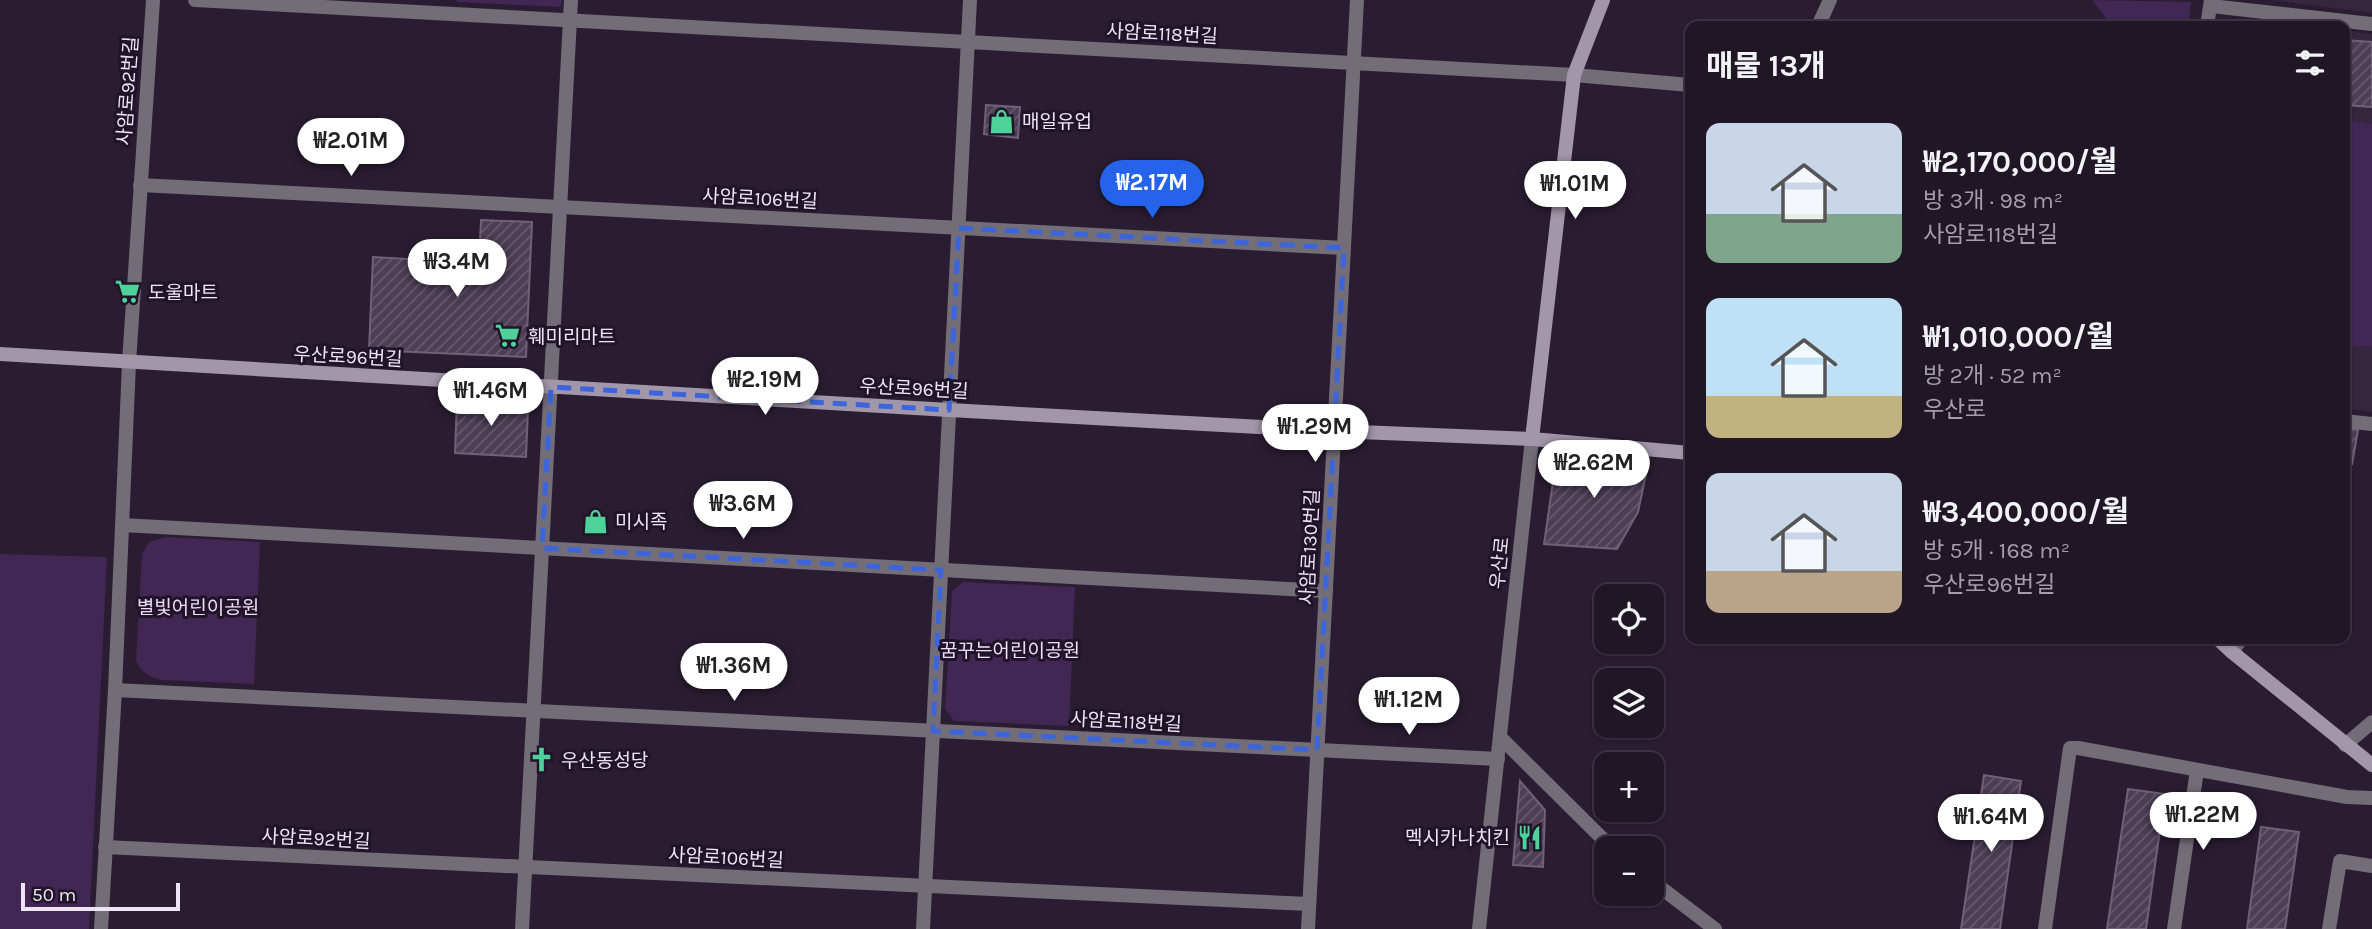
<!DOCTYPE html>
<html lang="ko">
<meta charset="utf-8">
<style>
body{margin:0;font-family:Karla,"Noto Sans KR",sans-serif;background:#281f2e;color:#f1f3f6;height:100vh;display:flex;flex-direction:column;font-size:26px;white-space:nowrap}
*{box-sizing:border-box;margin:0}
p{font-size:23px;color:#a29fa7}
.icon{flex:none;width:38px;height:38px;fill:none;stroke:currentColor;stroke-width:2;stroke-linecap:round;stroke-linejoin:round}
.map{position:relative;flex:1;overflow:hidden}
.details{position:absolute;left:1685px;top:21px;width:665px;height:623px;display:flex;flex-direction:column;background:#201626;border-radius:14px;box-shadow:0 2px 5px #0004,0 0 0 2px #3d3543}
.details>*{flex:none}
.tools{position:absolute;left:1594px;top:584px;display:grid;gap:14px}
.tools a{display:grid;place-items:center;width:70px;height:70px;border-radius:14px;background:#201626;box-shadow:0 2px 5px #0004,0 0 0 2px #3d3543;font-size:35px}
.scale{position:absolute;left:21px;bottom:18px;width:159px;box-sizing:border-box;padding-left:7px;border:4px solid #ede5f3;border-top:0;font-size:19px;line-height:24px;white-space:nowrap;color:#ede5f3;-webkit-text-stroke:5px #201428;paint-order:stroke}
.price{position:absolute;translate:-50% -60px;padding:0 16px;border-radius:24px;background:#fff;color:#222;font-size:23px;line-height:46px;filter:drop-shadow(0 2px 4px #0008)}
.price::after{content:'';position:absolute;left:50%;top:42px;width:21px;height:16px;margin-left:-10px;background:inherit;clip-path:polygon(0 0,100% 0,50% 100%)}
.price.on{background:#2563eb;color:#fff}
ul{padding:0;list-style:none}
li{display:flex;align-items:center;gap:21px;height:175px;padding:0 21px}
li span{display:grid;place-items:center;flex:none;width:196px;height:140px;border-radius:14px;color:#555}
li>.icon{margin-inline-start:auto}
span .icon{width:84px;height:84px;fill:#fffc;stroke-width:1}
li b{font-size:30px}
h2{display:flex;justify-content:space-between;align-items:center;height:84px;padding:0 21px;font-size:30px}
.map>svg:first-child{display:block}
</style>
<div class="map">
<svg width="2372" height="929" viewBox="0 0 2372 929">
<defs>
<pattern id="building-hatch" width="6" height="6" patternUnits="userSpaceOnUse" patternTransform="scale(1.75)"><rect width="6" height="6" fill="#4b3e55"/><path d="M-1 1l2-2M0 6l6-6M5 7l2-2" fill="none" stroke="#655a6e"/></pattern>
</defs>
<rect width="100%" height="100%" fill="#2a1d32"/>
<g fill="#35253f">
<path d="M2270 0H2372V13Z"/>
<path d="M2255 20 2308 26H2247Z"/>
<path d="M2345 31 2372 34V412L2345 409Z"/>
</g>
<g fill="#422653">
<path d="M457 0H562L561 7 457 2Z"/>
<path d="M2092 0 2191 2 2188 26H2112Z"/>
<path d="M2345 120 2372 124V347L2345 345Z"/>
<path d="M165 537 260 542 254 684 161 680C149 677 141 672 136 661L142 554 149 542Z"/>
<path d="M0 554 107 557 89 929H0Z"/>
<path d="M963 582 1075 587 1069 726 954 721 945 709 952 591Z"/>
</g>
<g fill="url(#building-hatch)" stroke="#70617a" stroke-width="2">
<path d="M2345 40 2372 42V107L2345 105Z"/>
<path d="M986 105 1020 107 1018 138 984 134Z"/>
<path d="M481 220 532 222 526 357 369 350 373 257 479 263Z"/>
<path d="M457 400 521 403 528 409 526 457 455 453Z"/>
<path d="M2345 428 2358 430 2352 464 2345 463Z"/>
<path d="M1557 454 1649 460 1638 512 1617 549 1544 544Z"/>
<path d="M1984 775 2021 781 2000 929H1961Z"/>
<path d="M1520 781 1545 810 1543 867 1513 865Z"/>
<path d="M2128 789 2165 794 2146 929H2107Z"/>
<path d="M2261 827 2299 832 2285 929H2247Z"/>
</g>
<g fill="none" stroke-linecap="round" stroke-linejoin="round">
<g stroke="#736d78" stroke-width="14">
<path d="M195 0 1574 75 1690 85"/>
<path d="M2211 6 2372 24"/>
<path d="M1818 26 1830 0"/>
<path d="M2207 26 2211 0"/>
<path d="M140 185 1344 248"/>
<path d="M2345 421 2372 424"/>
<path d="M122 525 1326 591"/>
<path d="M2232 652 2241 639"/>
<path d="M115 690 1498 759"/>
<path d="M1500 737 1613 849"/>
<path d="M2345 745 2372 722"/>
<path d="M105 847 1309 904"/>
<path d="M1652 881 1715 929"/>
<path d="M101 929 115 690 129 363 153 0"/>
<path d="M522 929 571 0"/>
<path d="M923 929 970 0"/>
<path d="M1308 929 1357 0"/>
<path d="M1479 929 1532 439"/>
<path d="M2045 929 2070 748H2078L2347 797 2372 798"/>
<path d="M2174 929 2197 770"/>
<path d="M2329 929 2340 861 2372 866"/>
</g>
<g stroke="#a297a9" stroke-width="14">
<path d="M0 354 949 410 1334 431 1532 439 1690 453"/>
<path d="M1532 439 1574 75 1603 0"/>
<path d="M2218 639 2232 652 2372 765"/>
</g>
</g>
<path fill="none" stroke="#3c65dc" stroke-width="5" stroke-dasharray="14 9" stroke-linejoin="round" d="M959 228 1344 248 1317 750 933 731 941 570 542 548 551 387 949 410Z"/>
<defs>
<symbol id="shop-bare" viewBox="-9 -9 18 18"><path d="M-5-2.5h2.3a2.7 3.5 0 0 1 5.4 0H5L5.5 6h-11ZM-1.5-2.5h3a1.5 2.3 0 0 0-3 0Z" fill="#4dd39a" stroke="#201428" stroke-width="2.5" paint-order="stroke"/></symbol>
<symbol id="supermarket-bare" viewBox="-9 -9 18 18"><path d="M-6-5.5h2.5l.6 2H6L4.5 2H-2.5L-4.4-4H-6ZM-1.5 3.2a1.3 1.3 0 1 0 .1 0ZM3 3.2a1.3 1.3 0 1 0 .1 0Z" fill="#4dd39a" stroke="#201428" stroke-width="2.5" paint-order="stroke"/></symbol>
<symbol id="church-bare" viewBox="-9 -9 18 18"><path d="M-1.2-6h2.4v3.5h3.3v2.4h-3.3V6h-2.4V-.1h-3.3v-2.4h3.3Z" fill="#4dd39a" stroke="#201428" stroke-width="2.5" paint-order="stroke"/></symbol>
<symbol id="restaurant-bare" viewBox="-9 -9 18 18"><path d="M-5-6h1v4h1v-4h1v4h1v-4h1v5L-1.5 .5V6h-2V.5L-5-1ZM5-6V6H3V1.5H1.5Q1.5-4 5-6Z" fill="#4dd39a" stroke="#201428" stroke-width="2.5" paint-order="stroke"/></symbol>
</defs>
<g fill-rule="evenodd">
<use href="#shop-bare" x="984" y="104" width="35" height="35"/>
<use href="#supermarket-bare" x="110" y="274" width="35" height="35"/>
<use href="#supermarket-bare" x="490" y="318" width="35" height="35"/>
<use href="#shop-bare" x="578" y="504" width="35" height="35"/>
<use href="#church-bare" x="524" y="742" width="35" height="35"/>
<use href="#restaurant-bare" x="1512" y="820" width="35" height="35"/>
</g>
<g text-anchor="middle" stroke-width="6" stroke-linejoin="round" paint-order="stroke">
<g font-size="19" fill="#ede5f3" stroke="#201428">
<text transform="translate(1162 33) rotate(3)" y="7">사암로118번길</text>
<text transform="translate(127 91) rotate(-86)" y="7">사암로92번길</text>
<text transform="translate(760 198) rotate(3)" y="7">사암로106번길</text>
<text transform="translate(348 356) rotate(3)" y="7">우산로96번길</text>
<text transform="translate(914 388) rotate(3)" y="7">우산로96번길</text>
<text transform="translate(1309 547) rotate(-87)" y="7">사암로130번길</text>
<text transform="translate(1499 563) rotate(-84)" y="7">우산로</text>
<text transform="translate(1126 721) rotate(3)" y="7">사암로118번길</text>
<text transform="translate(316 838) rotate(3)" y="7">사암로92번길</text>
<text transform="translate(726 857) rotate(3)" y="7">사암로106번길</text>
</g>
<g font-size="19" fill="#ede5f3" stroke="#201428" text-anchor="start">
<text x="1022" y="128">매일유업</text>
<text x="148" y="299">도울마트</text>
<text x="528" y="343">훼미리마트</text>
<text x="615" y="528">미시족</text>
<text x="561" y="767">우산동성당</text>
<text x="1510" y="844" text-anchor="end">멕시카나치킨</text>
</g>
<g font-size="19" fill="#eedbfc" stroke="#201428">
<text x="198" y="614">별빛어린이공원</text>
<text x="1010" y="657">꿈꾸는어린이공원</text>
</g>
</g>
</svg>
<div class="tools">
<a><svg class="icon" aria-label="locate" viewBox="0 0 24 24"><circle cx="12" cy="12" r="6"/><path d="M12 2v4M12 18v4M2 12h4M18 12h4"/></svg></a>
<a><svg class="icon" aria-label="layers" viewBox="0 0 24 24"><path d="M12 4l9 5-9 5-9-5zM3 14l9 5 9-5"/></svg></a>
<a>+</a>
<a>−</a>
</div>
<div class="scale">50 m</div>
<b class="price" style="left:351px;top:178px">₩2.01M</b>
<b class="price on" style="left:1152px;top:220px">₩2.17M</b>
<b class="price" style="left:1575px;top:221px">₩1.01M</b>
<b class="price" style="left:457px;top:299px">₩3.4M</b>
<b class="price" style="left:765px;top:417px">₩2.19M</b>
<b class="price" style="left:491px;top:428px">₩1.46M</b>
<b class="price" style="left:1315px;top:464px">₩1.29M</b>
<b class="price" style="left:1594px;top:500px">₩2.62M</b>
<b class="price" style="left:743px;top:541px">₩3.6M</b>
<b class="price" style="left:734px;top:703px">₩1.36M</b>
<b class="price" style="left:1409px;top:737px">₩1.12M</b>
<b class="price" style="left:2203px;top:852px">₩1.22M</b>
<b class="price" style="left:1991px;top:854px">₩1.64M</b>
<section class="details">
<h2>매물 13개<svg class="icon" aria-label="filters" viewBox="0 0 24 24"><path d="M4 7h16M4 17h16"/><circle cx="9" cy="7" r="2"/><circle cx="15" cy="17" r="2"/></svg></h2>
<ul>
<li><span style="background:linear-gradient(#c9d6e8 65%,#7fa58c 0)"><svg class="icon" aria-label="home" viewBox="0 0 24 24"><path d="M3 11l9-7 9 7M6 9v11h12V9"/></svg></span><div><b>₩2,170,000/월</b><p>방 3개 · 98 m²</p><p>사암로118번길</p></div></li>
<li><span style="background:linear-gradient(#bfe0f5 70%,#c2b280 0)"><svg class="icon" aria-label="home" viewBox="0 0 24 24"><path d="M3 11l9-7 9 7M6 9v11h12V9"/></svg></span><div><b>₩1,010,000/월</b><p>방 2개 · 52 m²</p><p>우산로</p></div></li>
<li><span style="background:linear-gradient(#c9d6e8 70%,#b9a48a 0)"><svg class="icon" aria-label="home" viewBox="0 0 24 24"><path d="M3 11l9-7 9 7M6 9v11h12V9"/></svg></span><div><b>₩3,400,000/월</b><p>방 5개 · 168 m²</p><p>우산로96번길</p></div></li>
</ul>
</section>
</div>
